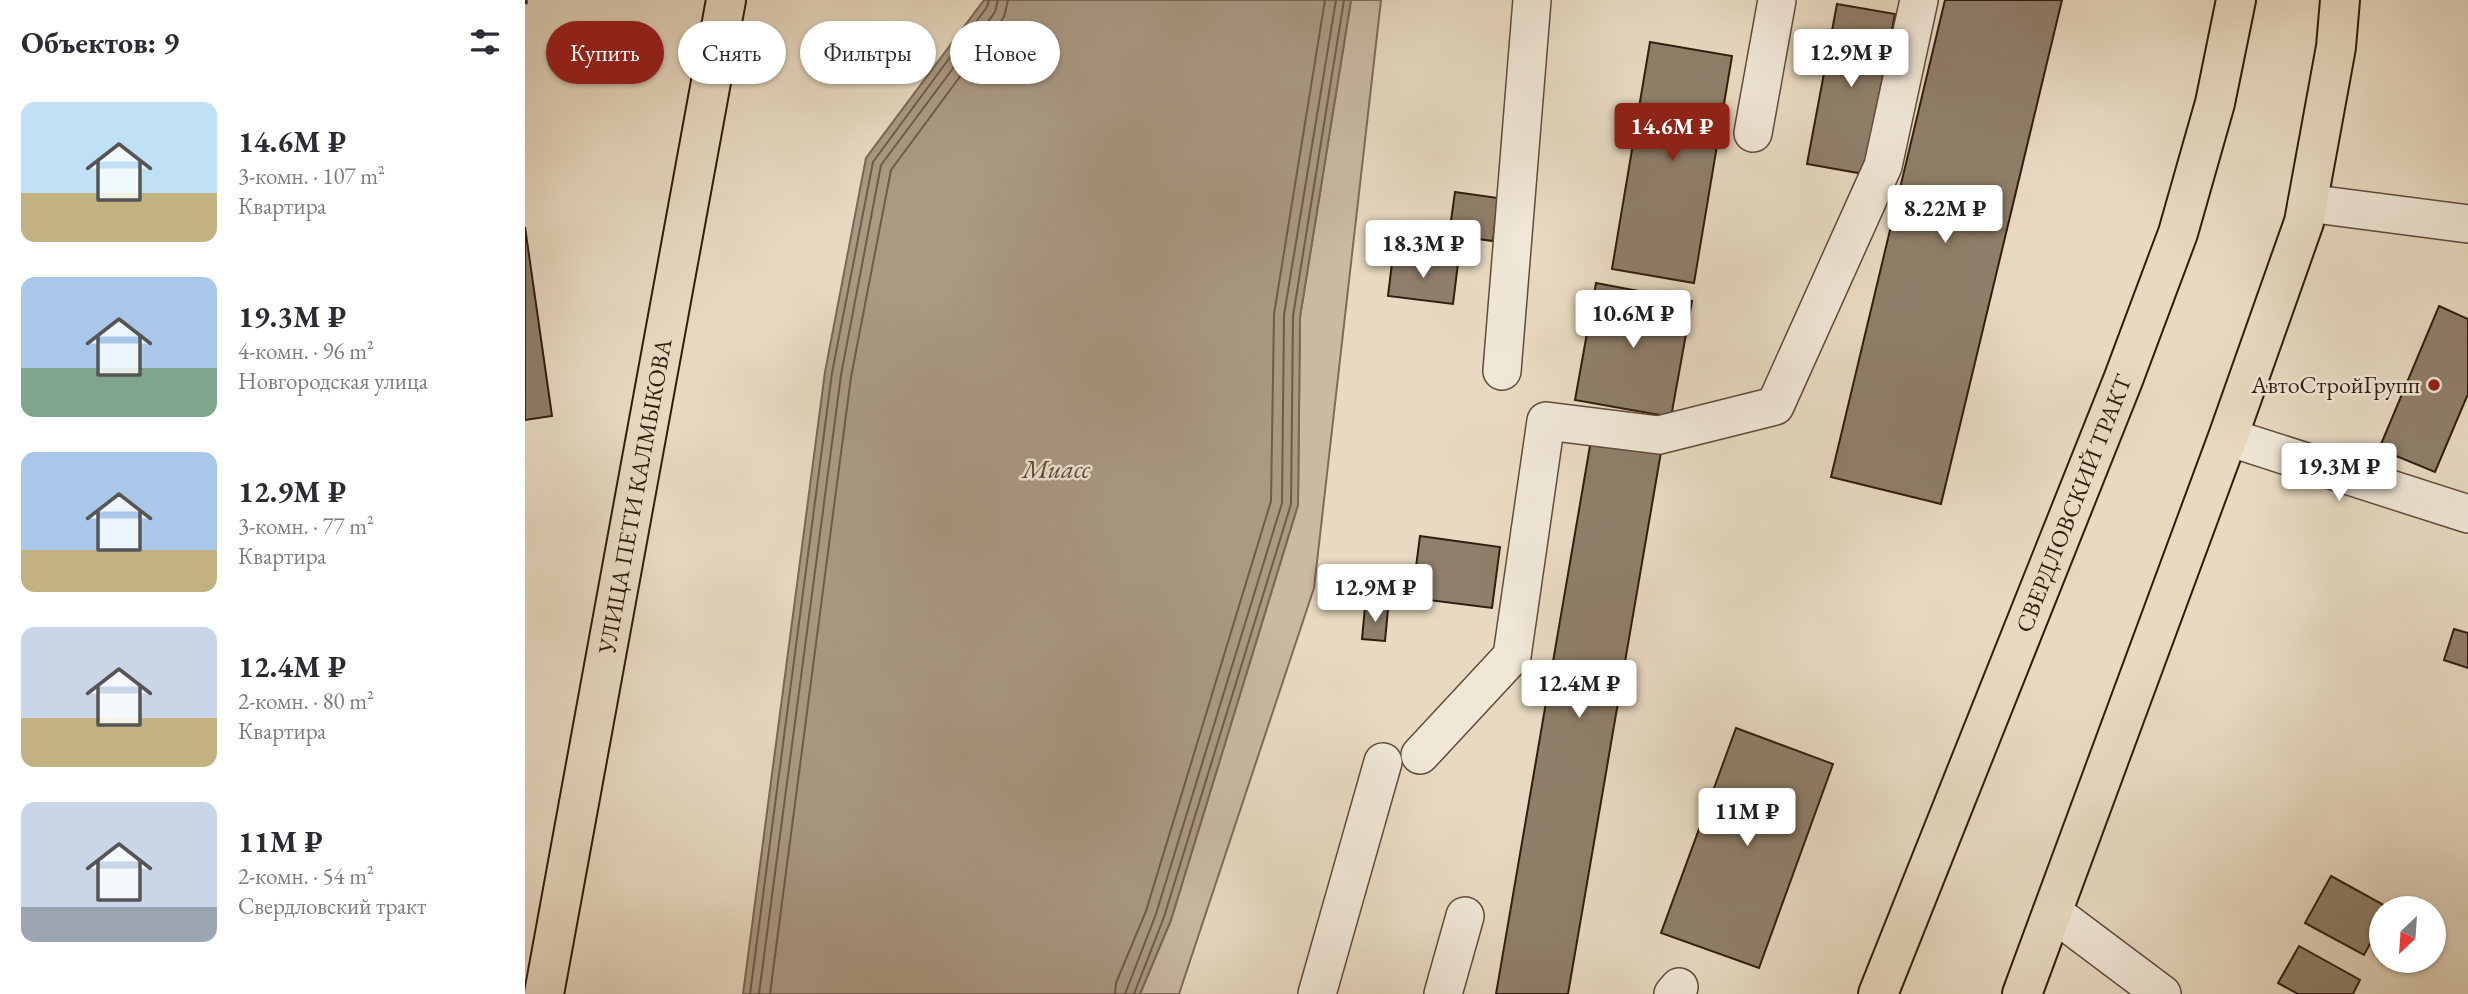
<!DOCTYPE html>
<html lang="ru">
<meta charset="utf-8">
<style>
body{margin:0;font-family:"EB Garamond",serif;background:#f2f2f3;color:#2b2b33;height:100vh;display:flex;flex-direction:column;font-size:26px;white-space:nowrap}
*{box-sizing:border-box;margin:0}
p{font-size:23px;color:#7c7c81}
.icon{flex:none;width:38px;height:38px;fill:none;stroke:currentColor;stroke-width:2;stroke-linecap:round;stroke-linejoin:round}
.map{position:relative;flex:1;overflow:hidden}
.panel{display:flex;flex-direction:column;background:#fff;width:525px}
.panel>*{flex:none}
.top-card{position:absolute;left:21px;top:21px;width:665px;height:63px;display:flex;gap:14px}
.needle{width:46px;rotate:205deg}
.tools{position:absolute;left:1844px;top:896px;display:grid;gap:14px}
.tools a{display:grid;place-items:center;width:77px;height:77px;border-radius:50%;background:#fff;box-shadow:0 2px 5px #0004;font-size:35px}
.price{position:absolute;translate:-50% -60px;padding:0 16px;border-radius:7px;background:#fff;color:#222;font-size:23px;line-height:46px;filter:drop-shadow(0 2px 4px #0008)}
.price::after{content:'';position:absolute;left:50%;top:42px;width:21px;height:16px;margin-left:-10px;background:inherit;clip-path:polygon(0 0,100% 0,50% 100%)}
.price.on{background:#8f2418;color:#fff}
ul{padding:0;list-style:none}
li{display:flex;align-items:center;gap:21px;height:175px;padding:0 21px}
li span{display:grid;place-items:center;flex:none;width:196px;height:140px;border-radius:14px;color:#555}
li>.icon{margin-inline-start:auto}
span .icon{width:84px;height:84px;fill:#fffc;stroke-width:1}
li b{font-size:30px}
h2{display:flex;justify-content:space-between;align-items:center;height:84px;padding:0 21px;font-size:30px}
.pill{padding:0 24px;border-radius:32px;background:#fff;box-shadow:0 2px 5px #0004;font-size:24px;line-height:63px}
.pill.on{background:#8f2418;color:#fff}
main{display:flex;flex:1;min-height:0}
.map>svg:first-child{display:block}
</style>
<main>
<section class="panel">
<h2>Объектов: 9<svg class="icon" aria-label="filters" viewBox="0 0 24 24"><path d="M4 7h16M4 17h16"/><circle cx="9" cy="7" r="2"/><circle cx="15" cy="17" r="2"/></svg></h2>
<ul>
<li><span style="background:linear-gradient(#bfe0f5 65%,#c2b280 0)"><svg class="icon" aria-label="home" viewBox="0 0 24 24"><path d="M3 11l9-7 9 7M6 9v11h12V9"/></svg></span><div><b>14.6M ₽</b><p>3-комн. · 107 m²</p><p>Квартира</p></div></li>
<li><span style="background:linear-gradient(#a9c7e8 65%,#7fa58c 0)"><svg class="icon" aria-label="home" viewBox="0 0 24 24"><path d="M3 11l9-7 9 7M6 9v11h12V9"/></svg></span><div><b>19.3M ₽</b><p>4-комн. · 96 m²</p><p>Новгородская улица</p></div></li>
<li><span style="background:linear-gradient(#a9c7e8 70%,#c2b280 0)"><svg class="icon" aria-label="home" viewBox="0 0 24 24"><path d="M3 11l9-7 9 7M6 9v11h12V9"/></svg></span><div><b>12.9M ₽</b><p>3-комн. · 77 m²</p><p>Квартира</p></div></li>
<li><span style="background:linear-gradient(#c9d6e8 65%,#c2b280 0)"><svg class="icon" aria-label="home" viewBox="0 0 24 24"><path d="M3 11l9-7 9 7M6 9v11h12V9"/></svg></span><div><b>12.4M ₽</b><p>2-комн. · 80 m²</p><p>Квартира</p></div></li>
<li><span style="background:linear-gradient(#c9d6e8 75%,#9aa5b1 0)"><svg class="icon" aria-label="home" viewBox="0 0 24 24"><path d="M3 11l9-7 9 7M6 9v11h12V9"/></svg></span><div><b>11M ₽</b><p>2-комн. · 54 m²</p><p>Свердловский тракт</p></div></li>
</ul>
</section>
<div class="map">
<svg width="1943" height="994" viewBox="0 0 1943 994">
<rect width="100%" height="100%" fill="#e8dac1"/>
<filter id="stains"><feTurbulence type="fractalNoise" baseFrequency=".00286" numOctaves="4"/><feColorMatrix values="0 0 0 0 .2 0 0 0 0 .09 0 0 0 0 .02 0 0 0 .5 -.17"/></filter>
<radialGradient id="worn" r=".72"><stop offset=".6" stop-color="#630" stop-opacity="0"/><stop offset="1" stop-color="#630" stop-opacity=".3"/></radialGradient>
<path fill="#c9baa3" stroke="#7d6c58" stroke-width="2" d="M826 0H856L789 588 654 994H615L646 920 773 505 775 317Z"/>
<path fill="#aa9a84" stroke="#7a6855" stroke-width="2" d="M459 0H826L775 317 773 505 646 920 615 994H218L300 372 341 158Z"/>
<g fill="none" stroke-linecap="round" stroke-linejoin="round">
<g stroke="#6e5c49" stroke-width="2">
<path d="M225 994 307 373 348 162 462 7 464 0"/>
<path d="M234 994 316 375 356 165 470 12 473 0"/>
<path d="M245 994 326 377 366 170 479 17 483 0"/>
<path d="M590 994 591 983 621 911 746 501 749 314 800 0"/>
<path d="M600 994 631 914 757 503 759 315 811 0"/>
<path d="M609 994 639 917 766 504 768 316 819 0"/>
</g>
</g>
<g fill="#907f6b" stroke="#311d0e" stroke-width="2">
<path d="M1420 0H1537L1416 504 1306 477Z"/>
<path d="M1312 4 1370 14 1339 174 1282 164Z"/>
<path d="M1125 42 1207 56 1169 283 1087 269Z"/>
<path d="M930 192 973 198 968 241 924 235Z"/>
<path d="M0 227 27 416 0 420Z"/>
<path d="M868 255 933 263 928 304 863 296Z"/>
<path d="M1071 283 1167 301 1146 417 1050 400Z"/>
<path d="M1914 306 1943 319V394L1910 472 1854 449Z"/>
<path d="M1066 440 1136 452 1043 994H971Z"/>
<path d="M895 536 975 547 967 608 887 598Z"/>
<path d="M840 607 863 609 860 641 837 639Z"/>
<path d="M1929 629 1943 633V668L1919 660Z"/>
<path d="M1211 728 1308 764 1234 968 1136 933Z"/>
<path d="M1806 876 1864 908H1857V922L1839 955 1780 923Z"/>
<path d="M1774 946 1835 980 1828 994H1773L1753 983Z"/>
</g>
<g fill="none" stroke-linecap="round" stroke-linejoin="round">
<defs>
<g id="minor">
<path d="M1228 133 1252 0"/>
<path d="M1782 203 1943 224"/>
<path d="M977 371 1007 0"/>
<path d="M1703 437 1943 514"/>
<path d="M895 755 987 656 1021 421 1134 435 1250 406 1358 166 1394 0"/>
<path d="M1529 913 1637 994"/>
<path d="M792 994 858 762"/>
<path d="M918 994 940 916"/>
<path d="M1148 994 1154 987"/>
</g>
<g id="major">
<path id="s1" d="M19 994 201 0"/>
<path id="s2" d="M1353 994 1598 380 1653 233 1690 103 1711 0"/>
<path d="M1497 994 1703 437 1779 222 1811 47 1815 0"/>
</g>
</defs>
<use href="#minor" stroke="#5f4c3b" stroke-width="40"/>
<use href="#major" stroke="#311d0e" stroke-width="42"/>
<path stroke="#311d0e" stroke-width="4.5" stroke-dasharray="5 3.5" stroke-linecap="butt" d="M0 4 1 0"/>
<use href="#minor" stroke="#f0e7d7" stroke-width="37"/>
<use href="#major" stroke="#e8dac1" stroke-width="38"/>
</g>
<circle fill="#8f2418" stroke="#f0e7d7" stroke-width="2.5" cx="1909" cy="385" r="7"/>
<g text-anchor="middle" stroke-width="5" stroke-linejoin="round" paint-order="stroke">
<g font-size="24" fill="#311d0e" stroke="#f0e7d7" text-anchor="end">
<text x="1895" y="393">АвтоСтройГрупп</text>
</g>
<g font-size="24" fill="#311d0e" stroke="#f0e7d7">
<text dy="8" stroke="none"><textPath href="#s1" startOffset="506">УЛИЦА ПЕТИ КАЛМЫКОВА</textPath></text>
<text dy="8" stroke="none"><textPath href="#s2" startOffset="528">СВЕРДЛОВСКИЙ ТРАКТ</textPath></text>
</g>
<g font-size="26" font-style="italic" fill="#5b4937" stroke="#f0e7d7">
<text x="531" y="478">Миасс</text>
</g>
</g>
<rect width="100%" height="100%" filter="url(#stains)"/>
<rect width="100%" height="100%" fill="url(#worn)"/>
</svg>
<div class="tools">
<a><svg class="needle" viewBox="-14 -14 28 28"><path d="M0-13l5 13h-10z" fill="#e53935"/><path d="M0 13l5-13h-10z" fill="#7c7c81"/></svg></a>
</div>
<b class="price" style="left:1326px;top:89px">12.9M ₽</b>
<b class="price on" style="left:1147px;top:163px">14.6M ₽</b>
<b class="price" style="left:1420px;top:245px">8.22M ₽</b>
<b class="price" style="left:898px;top:280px">18.3M ₽</b>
<b class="price" style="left:1108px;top:350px">10.6M ₽</b>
<b class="price" style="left:1814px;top:503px">19.3M ₽</b>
<b class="price" style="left:850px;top:624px">12.9M ₽</b>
<b class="price" style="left:1054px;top:720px">12.4M ₽</b>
<b class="price" style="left:1222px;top:848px">11M ₽</b>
<div class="top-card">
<a class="pill on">Купить</a>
<a class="pill">Снять</a>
<a class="pill">Фильтры</a>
<a class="pill">Новое</a>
</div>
</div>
</main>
